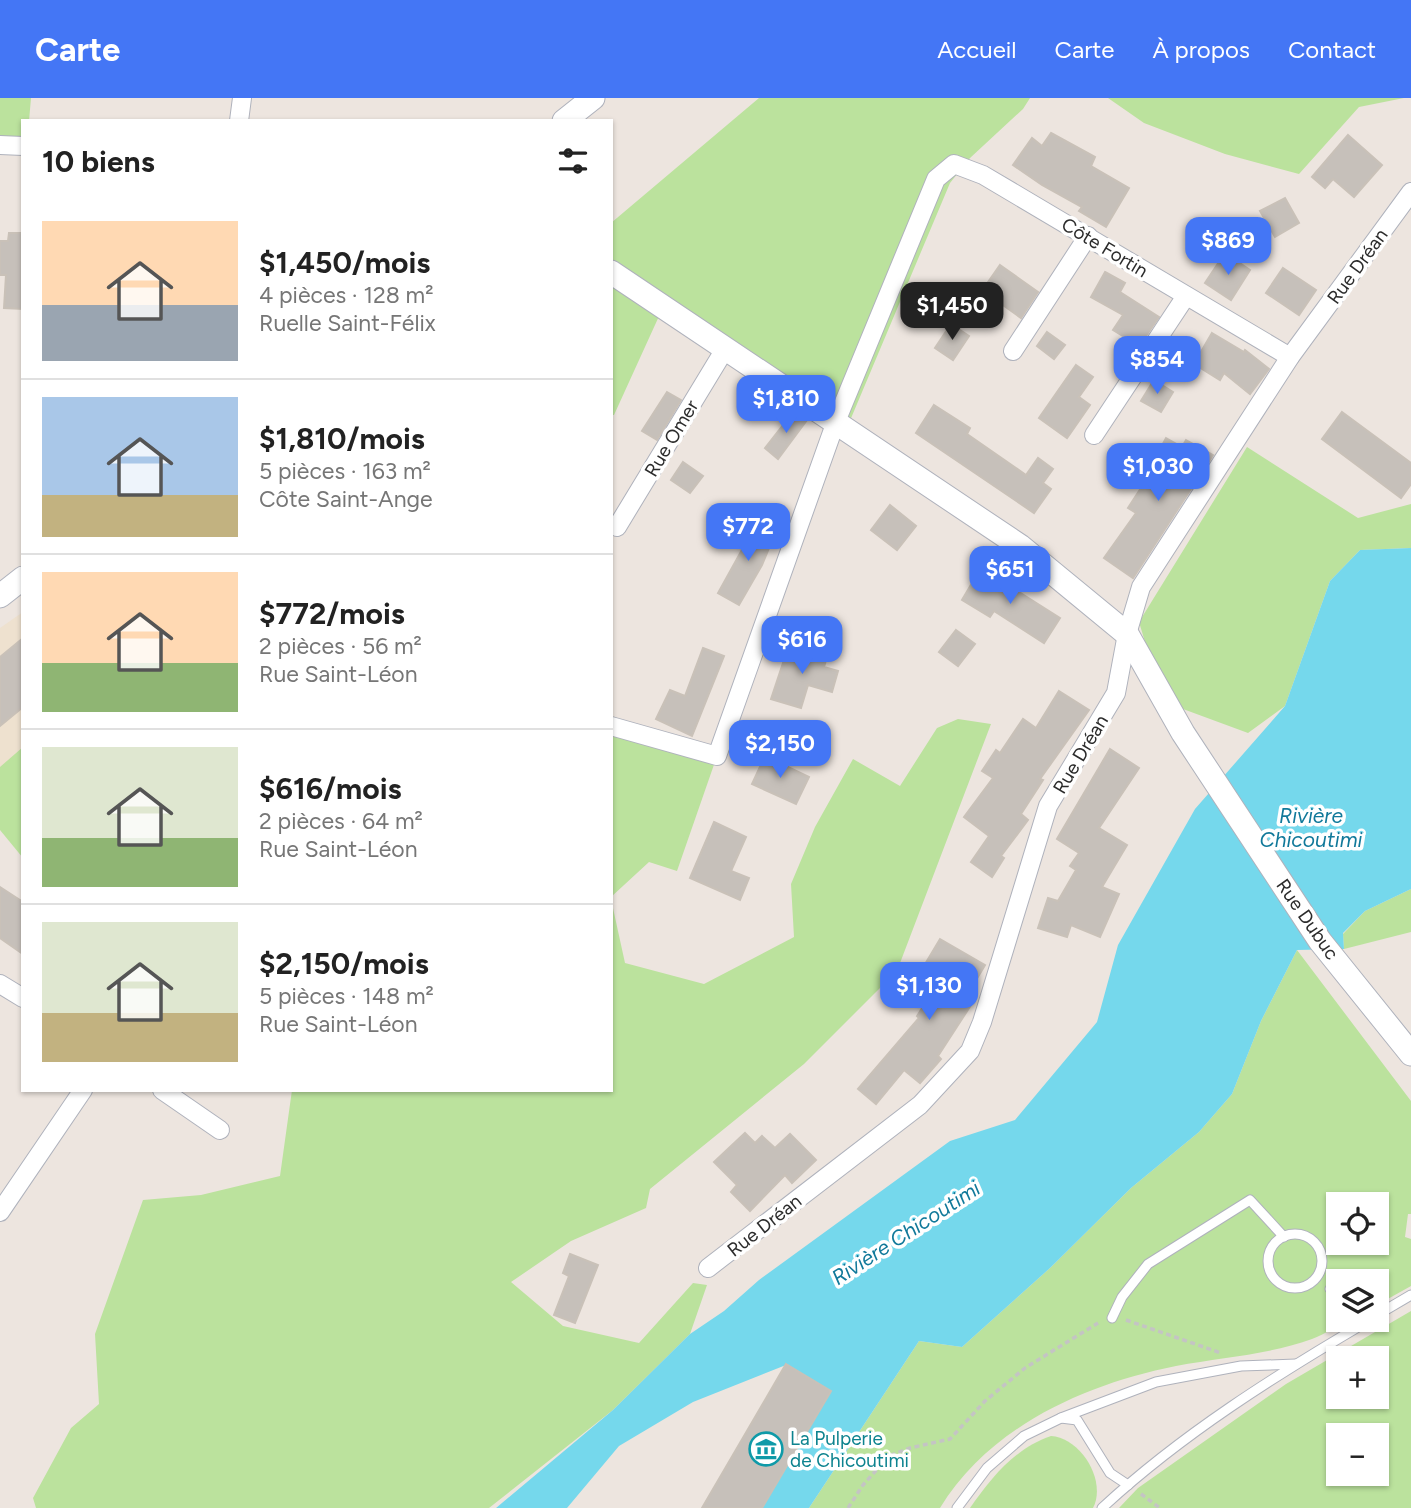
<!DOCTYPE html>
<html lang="fr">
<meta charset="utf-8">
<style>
body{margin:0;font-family:Figtree,sans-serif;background:#f2f2f2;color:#222;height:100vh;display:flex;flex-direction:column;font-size:26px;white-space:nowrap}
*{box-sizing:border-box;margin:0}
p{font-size:23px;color:#767676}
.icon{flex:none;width:38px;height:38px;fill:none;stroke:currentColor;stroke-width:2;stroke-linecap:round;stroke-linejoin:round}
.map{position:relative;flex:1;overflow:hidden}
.drawer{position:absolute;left:21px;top:21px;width:592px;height:973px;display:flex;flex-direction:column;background:#fff;border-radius:0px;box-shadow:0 2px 5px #0004}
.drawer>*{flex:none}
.controls{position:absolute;left:1326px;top:1094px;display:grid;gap:14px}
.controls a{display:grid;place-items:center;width:63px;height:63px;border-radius:0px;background:#fff;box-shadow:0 2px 5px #0004;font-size:35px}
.price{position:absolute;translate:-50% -60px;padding:0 16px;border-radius:14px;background:#4476f5;color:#fff;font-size:23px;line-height:46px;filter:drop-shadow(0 2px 4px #0008)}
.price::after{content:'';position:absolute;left:50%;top:42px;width:21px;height:16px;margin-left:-10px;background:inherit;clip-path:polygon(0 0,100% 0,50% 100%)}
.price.current{background:#222;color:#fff}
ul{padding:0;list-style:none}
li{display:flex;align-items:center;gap:21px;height:175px;padding:0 21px}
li+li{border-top:2px solid #e0e0e0}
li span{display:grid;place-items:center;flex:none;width:196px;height:140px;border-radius:0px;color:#555}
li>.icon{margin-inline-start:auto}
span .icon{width:84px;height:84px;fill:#fffc;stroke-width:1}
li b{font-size:30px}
h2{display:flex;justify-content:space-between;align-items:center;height:84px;padding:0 21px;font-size:30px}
header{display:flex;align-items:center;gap:42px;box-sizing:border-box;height:98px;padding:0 35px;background:#4476f5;color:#fff}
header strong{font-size:33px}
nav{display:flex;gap:38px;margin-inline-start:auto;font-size:24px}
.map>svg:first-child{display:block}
</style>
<header>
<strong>Carte</strong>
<nav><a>Accueil</a><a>Carte</a><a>À propos</a><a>Contact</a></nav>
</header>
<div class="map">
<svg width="1411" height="1410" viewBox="0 0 1411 1410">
<rect width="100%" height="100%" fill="#ede5df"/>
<path fill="#eee1cf" d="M23 514V746L0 720V530Z"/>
<g fill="#bbe29d" fill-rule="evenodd">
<path d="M0 0H31L29 23H23V48L0 47Z"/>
<path d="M759 0H1030L1023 11 970 60 950 85 849 325 665 205 614 317H611V125Z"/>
<path d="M1108 0H1404L1359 9 1299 76 1225 56 1144 25Z"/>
<path d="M1247 349 1358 420 1411 406V450L1360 452 1330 483 1285 608 1248 635 1183 611 1149 557 1139 524Z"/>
<path d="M958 621 991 626 897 873 804 966 650 1091 646 1110 571 1143 511 1184 563 1228 639 1245 693 1185 707 1187 690 1236 613 1312 489 1410H36L33 1400 71 1330 99 1306 95 1236 143 1102 201 1097 280 1078 292 992H611V801L625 865 704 886 794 839 791 786 815 729 853 661 900 688 937 630Z"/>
<path d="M611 628 717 658 677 773 649 764 611 799Z"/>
<path d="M23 649V760L0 732V669Z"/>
<path d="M1411 791V834L1344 851 1343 836 1365 813Z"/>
<path d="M1297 852 1411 1003V1116H1408L1405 1139 1411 1141V1188L1377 1207V1183H1339V1222H1350C1338 1228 1325 1236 1312 1241 1268 1257 1222 1259 1176 1268 1086 1286 990 1328 940 1410H809L919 1243 962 1249 1050 1170 1131 1090 1199 1034 1232 996 1261 923ZM1339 1106H1377V1144H1339Z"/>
<path d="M1411 1213V1410H1119L1138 1390 1286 1286ZM1377 1260V1298H1339V1260ZM1339 1337H1377V1376H1339Z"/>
<path d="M1051 1338C1081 1340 1107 1383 1093 1410H970C991 1380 1015 1350 1051 1338Z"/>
</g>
<path fill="#75d8ec" d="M1411 450V791L1365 813 1343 835 1344 851 1297 852 1261 923 1232 996 1199 1034 1131 1090 1050 1170 962 1249 919 1243 809 1410H762L786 1267 693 1304 619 1348 567 1410H496L613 1312 690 1236 724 1213 759 1182 950 1043 1015 1022 1097 924 1118 847 1195 711 1285 608 1330 483 1360 452Z"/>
<g fill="#c6c0ba" stroke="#c9c1b8" stroke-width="2">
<path d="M1051 35 1095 59 1091 68 1129 90 1106 129 1079 113 1082 109 1042 87 1013 67 1032 40 1042 48Z"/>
<path d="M1348 37 1382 67 1354 99 1333 81 1325 90 1312 79Z"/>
<path d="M1285 100 1299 125 1275 139 1260 113Z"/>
<path d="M9 135H23V211L4 210 6 177H0V143H8Z"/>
<path d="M1225 155 1250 172 1231 202 1205 185Z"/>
<path d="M1000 167 1038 194 1021 220 1000 205 994 212 977 200Z"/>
<path d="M1283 170 1316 192 1299 217 1266 195Z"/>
<path d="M1105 174 1125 185 1120 194 1159 219 1139 248 1113 232 1123 217 1091 199Z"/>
<path d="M951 226 969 238 953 262 935 250Z"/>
<path d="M1047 234 1065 247 1054 261 1037 248Z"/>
<path d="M1212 235 1244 254 1245 252 1269 271 1250 296 1224 275 1220 282 1194 266Z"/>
<path d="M1076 267 1093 279 1079 299 1090 307 1067 340 1039 320Z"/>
<path d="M1154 282 1173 294 1161 314 1141 303Z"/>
<path d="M667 294 681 302 657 342 642 333Z"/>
<path d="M934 307 970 330 967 336 1026 377 1038 360 1053 371 1043 385 1051 391 1034 415 916 335Z"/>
<path d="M794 313 807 322 778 361 765 350Z"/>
<path d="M1342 314 1411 365V386L1401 400 1322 341Z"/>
<path d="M1166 340 1182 349 1186 342 1213 357 1133 480 1104 460 1136 415 1128 410 1154 370 1151 368Z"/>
<path d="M683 364 703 378 690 395 671 382Z"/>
<path d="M890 407 916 428 897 452 871 432Z"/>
<path d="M753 424 776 433 762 467 739 507 718 495 743 450Z"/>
<path d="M981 470 1060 520 1044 545 994 513 990 519 962 502Z"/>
<path d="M956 532 975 546 958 568 939 554Z"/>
<path d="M23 540V609L0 628V559Z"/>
<path d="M789 547 827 559 824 569 838 573 832 594 808 587 801 610 771 601Z"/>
<path d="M703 550 724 558 692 638 656 621 670 592 685 598Z"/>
<path d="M1059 593 1089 612 1040 681 1043 682 1021 716 1028 722 1001 758 1004 760 992 779 971 764 989 738 964 719 993 680 982 673 996 652 1000 655 1023 621 1036 630Z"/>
<path d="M1110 651 1139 670 1099 730 1127 747 1102 789 1119 796 1100 839 1071 827 1067 839 1038 830 1048 800 1058 803 1076 772 1070 768 1079 755 1057 741Z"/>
<path d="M765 658 809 679 796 706 752 686Z"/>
<path d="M714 724 746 739 731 773 749 780 740 802 690 780Z"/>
<path d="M0 789 23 804V856L0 840Z"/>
<path d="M940 841 985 867 964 902 971 907 938 958 941 961 920 985 904 972 876 1006 858 991 919 920 917 918 942 879 924 868Z"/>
<path d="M745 1035 755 1045 762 1038 775 1050 790 1036 816 1062 792 1085 785 1077 750 1113 731 1094 737 1087 714 1064Z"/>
<path d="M570 1156 598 1167 575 1225 554 1217 569 1178 563 1175Z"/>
<path d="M786 1266 831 1293 762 1410H702Z"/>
</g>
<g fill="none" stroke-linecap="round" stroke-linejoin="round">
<defs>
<g id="service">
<circle cx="1295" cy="1163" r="27"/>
<path d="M1330 1191 1339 1199"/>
<path d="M1377 1217 1411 1197"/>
<path d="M1112 1220 1122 1199 1148 1166 1250 1102 1284 1139"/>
<path d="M1061 1320 1156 1284 1241 1268 1296 1266"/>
<path d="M957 1410 987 1370 1024 1338 1061 1320 1077 1322 1110 1375 1128 1387"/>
<path d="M1102 1410C1182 1336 1276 1277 1370 1222"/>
</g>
<g id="minor">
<path d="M239 23 242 0"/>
<path d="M0 47 23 48"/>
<path d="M1013 253 1088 138"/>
<path d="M1094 337 1186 198"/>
<path d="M617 429 725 251"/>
<path d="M611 628 717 658 835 326 936 81 954 66 983 77 1290 259"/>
<path d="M0 886 23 900"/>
<path d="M162 992 220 1032"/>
<path d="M0 1114 83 992"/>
<path d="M708 1170 920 1007 970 953 982 924 1048 708 1116 595 1127 536 1141 489 1290 259 1411 94"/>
</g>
<g id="tertiary">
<path d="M564 23 593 0"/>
<path d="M611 174 1020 448 1127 536 1183 635 1320 843 1411 956"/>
<path d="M0 498 23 480"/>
</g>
</defs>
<use href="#service" stroke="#afb2bc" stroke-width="11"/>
<use href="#minor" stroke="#afb2bc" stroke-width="20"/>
<use href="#tertiary" stroke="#afb2bc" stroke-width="25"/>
<g stroke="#c4c4c4" stroke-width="3.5" stroke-dasharray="5 3.5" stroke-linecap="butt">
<path d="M1126 1222 1221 1255"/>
<path d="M1141 1396 1160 1410"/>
<path d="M848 1410 863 1387 889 1358 910 1350 950 1341 985 1303 1025 1270 1098 1225"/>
</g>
<use href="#service" stroke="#fff" stroke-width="9"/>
<use href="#minor" stroke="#fff" stroke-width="18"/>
<use href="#tertiary" stroke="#fff" stroke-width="23"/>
</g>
<defs>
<symbol id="museum-ring" viewBox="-11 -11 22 22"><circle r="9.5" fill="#fff" stroke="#0f9aa8" stroke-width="1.5"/><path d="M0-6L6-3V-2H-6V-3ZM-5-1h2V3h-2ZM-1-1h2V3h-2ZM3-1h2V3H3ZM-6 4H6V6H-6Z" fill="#0f9aa8"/></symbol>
</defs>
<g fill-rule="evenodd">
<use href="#museum-ring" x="747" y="1332" width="38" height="38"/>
</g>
<g text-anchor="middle" stroke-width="7" stroke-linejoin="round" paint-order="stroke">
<g font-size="19" fill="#2c2c2c" stroke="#fff">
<text transform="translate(1105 149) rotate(31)" y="7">Côte Fortin</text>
<text transform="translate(1357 168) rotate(-54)" y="7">Rue Dréan</text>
<text transform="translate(671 340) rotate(-59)" y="7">Rue Omer</text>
<text transform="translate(1080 656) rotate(-59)" y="7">Rue Dréan</text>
<text transform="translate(1308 821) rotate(55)" y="7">Rue Dubuc</text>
<text transform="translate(764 1127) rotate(-38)" y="7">Rue Dréan</text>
</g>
<g font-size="19" fill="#0d838f" stroke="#fff" text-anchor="start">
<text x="790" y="1347">La Pulperie<tspan x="790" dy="22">de Chicoutimi</tspan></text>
</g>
<g font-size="21" font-style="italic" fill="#11799a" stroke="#fff">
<text x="1311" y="725">Rivière<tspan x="1311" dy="24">Chicoutimi</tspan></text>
<text transform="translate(906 1135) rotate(-33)" y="7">Rivière Chicoutimi</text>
</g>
</g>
</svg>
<div class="controls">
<a><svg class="icon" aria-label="locate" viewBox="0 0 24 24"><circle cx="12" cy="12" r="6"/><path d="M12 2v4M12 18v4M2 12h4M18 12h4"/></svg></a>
<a><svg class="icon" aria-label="layers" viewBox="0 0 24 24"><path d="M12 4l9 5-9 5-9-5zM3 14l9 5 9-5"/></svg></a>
<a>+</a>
<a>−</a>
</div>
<b class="price" style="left:1228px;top:179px">$869</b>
<b class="price current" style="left:952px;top:244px">$1,450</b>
<b class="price" style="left:1157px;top:298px">$854</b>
<b class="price" style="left:786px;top:337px">$1,810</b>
<b class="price" style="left:1158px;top:405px">$1,030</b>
<b class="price" style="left:748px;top:465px">$772</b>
<b class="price" style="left:1010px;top:508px">$651</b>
<b class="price" style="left:802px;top:578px">$616</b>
<b class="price" style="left:780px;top:682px">$2,150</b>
<b class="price" style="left:929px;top:924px">$1,130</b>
<section class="drawer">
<h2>10 biens<svg class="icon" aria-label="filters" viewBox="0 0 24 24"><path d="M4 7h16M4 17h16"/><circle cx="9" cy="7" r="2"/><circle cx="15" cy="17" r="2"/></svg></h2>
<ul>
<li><span style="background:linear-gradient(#ffd9b3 60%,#9aa5b1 0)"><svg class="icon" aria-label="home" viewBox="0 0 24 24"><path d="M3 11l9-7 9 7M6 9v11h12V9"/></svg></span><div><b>$1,450/mois</b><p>4 pièces · 128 m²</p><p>Ruelle Saint-Félix</p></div></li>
<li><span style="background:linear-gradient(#a9c7e8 70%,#c2b280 0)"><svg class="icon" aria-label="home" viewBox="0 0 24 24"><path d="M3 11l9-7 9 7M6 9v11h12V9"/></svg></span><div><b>$1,810/mois</b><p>5 pièces · 163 m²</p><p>Côte Saint-Ange</p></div></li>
<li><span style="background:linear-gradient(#ffd9b3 65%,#8fb573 0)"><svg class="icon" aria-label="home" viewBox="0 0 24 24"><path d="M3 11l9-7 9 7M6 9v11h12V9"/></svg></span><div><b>$772/mois</b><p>2 pièces · 56 m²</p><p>Rue Saint-Léon</p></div></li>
<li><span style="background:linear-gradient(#dfe7d0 65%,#8fb573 0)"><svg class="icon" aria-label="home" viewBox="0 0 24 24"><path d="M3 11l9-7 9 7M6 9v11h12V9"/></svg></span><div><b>$616/mois</b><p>2 pièces · 64 m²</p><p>Rue Saint-Léon</p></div></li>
<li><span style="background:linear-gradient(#dfe7d0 65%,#c2b280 0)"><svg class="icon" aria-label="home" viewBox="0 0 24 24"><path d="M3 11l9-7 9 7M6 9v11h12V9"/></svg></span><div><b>$2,150/mois</b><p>5 pièces · 148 m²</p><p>Rue Saint-Léon</p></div></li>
</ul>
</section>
</div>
